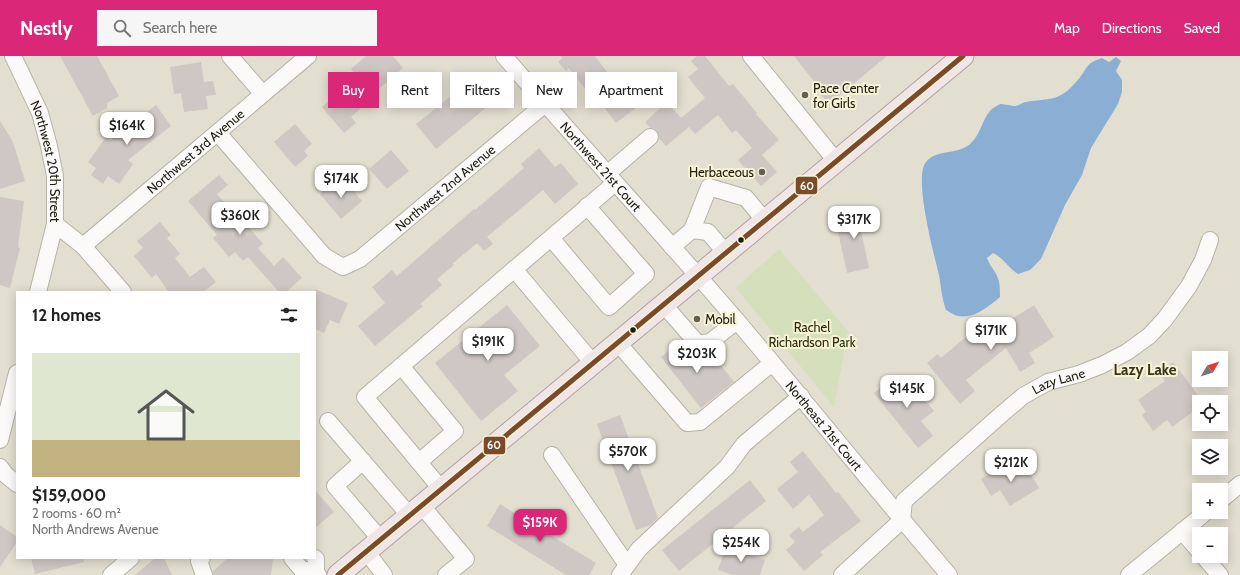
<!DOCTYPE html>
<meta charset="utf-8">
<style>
body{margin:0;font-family:Cabin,sans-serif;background:#f6f6f6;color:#202124;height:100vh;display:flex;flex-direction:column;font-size:15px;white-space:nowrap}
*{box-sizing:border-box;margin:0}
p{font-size:13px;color:#757577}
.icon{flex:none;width:22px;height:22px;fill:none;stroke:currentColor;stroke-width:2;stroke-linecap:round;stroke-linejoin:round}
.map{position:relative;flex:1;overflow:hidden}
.sheet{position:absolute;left:16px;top:235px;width:300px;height:268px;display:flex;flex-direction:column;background:#fff;border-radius:0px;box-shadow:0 2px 10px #0003}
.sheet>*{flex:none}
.hud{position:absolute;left:328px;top:16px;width:380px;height:36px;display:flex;gap:8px}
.needle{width:26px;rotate:51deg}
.tools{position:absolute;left:1192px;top:295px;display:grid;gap:8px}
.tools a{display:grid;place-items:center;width:36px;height:36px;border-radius:0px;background:#fff;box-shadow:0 2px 10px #0003;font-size:20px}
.price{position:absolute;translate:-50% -34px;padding:0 9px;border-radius:8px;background:#fff;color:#222;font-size:13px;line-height:26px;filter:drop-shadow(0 1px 2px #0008)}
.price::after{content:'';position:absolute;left:50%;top:24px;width:12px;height:9px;margin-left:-6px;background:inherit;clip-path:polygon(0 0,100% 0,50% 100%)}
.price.active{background:#db2777;color:#fff}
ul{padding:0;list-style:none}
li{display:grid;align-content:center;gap:8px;height:212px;padding:0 16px}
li+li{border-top:1px solid #e0e0e0}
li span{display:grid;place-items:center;height:124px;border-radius:0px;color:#555}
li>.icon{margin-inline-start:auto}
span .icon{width:72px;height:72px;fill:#fffc;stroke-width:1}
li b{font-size:17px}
h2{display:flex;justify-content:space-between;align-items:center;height:48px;padding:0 16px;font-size:17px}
.pill{padding:0 14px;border-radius:0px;background:#fff;box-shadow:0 2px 10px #0003;font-size:14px;line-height:36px}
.pill.active{background:#db2777;color:#fff}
header{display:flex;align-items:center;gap:24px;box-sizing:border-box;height:56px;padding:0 20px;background:#db2777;color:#fff}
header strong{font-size:19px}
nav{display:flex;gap:22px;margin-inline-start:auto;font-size:14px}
.search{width:280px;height:36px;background:#f6f6f6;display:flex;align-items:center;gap:10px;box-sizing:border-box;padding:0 14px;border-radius:0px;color:#757577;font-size:15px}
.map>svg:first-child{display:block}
</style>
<header>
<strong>Nestly</strong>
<div class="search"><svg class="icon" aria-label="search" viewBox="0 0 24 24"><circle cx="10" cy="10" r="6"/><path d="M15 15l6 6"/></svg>Search here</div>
<nav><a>Map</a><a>Directions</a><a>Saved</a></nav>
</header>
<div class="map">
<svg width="1240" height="519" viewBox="0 0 1240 519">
<rect width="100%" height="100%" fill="#e2dfd0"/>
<path fill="#d5dfbc" d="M779 193 848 275 834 351 736 232Z"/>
<path fill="#8bafd4" d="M1116 1 1121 5 1116 15 1122 24V36L1118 48 1091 92 1082 119 1065 149 1041 203 1030 214 1018 218C1008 212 1004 202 993 197L987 202C989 208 992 211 995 216 1000 224 1000 232 1000 241 988 251 974 263 958 260 954 259 950 256 946 254 942 243 941 231 939 219 934 198 913 121 926 106 937 92 960 100 972 86 981 77 982 64 990 55 992 52 997 50 1000 48 1004 48 1011 50 1015 50 1019 50 1023 46 1026 46 1049 42 1059 46 1076 26 1088 14 1083 8 1102 2L1109 6Z"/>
<g fill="#cfc7c3">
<path d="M60 0H97L119 40 107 47V52L93 60Z"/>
<path d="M366 0H393L403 12 359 50 361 52 351 61 356 67 344 77 322 51 357 21 351 13Z"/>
<path d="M560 0H595L615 27 621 23 641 48 616 67 593 37 590 39 569 12 566 15 558 6 562 2Z"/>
<path d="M697 0H705L729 30 733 28 757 57 756 58 779 84 762 99 777 116 761 130 738 104 752 92 736 74 732 77 718 59 695 78 689 71 666 90 659 82 657 75 653 72H650L645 66 667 46 681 62 705 42 688 21 698 13 691 5Z"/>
<path d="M794 0H887L829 48 814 30 816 28Z"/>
<path d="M201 6 204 26 213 25 216 39 206 40 208 53 184 56 181 37 174 38 170 11Z"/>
<path d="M490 21 504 37 436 93 416 68 451 40 449 39 470 22 478 31Z"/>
<path d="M156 49 171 70 128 104 133 108 119 128 108 120 103 128 91 119 96 112 88 106 106 81 111 84Z"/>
<path d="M0 65 13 86 25 125 0 133Z"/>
<path d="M295 68 312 88 304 95 308 100 295 111 274 86Z"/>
<path d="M539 92 555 111 561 107 578 128 555 148 543 134 487 181 493 188 484 195 477 187 452 208 454 209 437 223 442 229 420 248 423 250 375 290 358 270 385 247 372 231 392 214 397 220 474 153 475 154 524 112 521 108Z"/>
<path d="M391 94 409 115 387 133 369 113Z"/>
<path d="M219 119 228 129 217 138 237 161 239 160 263 188 258 192 274 210 283 201 302 222 286 236H279L248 201 243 205 235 196 229 201 213 182 217 179 188 145Z"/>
<path d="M345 124 362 145 341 163 320 138 333 127 337 132Z"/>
<path d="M0 141 24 145 18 191 20 192 10 232 0 229Z"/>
<path d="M867 155 871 172 861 175 869 212 847 217 835 162Z"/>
<path d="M160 166 171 179 167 182 180 198 175 202 190 221 204 211 216 226 203 236H169L156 218 152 222 134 200 143 192 137 185Z"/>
<path d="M315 233 348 247 339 268 330 264 324 277 315 273Z"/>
<path d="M507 249 540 290 504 319 518 335 481 365 435 307Z"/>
<path d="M1034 249 1054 281 1029 297 1035 307 1020 316 1006 292 966 324 975 335 960 348 927 307 938 298 941 302 973 275 979 283Z"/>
<path d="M682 284 703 311 715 302 734 326 701 352 661 301Z"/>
<path d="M1173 306 1203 346H1199V351L1172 371 1167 364 1153 375 1142 359 1146 356 1138 344 1165 325 1159 317Z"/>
<path d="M893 322 900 331 909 324 934 355 921 365 933 380 918 392 874 337Z"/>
<path d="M620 359 658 462 651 469 636 474 597 368Z"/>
<path d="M803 395 836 437 838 436 861 465 820 496 823 499 804 515 786 494 795 486 789 479 799 471 803 476 824 459 809 439 793 453 777 433 798 416 790 406Z"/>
<path d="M1023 406 1039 432 1010 450 1000 434 991 440 981 423 999 412 1003 418Z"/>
<path d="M750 424 766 445 679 515 662 494Z"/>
<path d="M315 434 334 456 315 472Z"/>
<path d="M500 448 596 507 589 519H566L487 470Z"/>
<path d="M0 469 17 481V486L0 511Z"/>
<path d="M726 491 765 504 760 519H733L718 514Z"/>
<path d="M31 502H84V506L35 518Z"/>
<path d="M155 502H164L172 519H135Z"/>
<path d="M228 502H273L271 519H213V515Z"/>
</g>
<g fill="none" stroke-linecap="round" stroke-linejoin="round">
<defs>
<g id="minor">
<path id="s1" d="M13 0 40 57 49 90 55 120V168L83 190 123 236"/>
<path d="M230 0 263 38"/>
<path id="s2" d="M504 0C581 90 661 176 738 266 809 350 878 436 949 519"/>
<path d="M751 0 836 105"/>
<path id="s3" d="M218 77 324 200 343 211 360 203 545 48"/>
<path d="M607 118 650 81"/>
<path d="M692 174 708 176 726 197"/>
<path d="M551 182 609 251 646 218 587 150"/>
<path id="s4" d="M83 190 308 0"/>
<path d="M672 191 692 174 709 131 746 142 765 165"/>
<path d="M514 213 593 307"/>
<path d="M38 236 55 168"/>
<path d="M664 249 698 288 710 286 737 265"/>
<path d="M618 287 687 367 700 366 772 307"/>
<path d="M401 310 455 375 419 406"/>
<path d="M328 365 410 460"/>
<path d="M0 384 17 317"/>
<path d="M552 399 627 509"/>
<path d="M363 405 335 430 381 484"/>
<path d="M0 411 6 419 17 428"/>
<path d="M442 434 365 341 615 127"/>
<path d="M1221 444 1240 428"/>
<path d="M422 450 466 503 446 519"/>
<path d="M1182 475 1199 495"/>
<path d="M367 496 384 519"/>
<path d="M1203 500 1220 519"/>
<path d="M202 502 199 505 204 519"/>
<path d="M292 502 301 513 316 516 318 519"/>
<path d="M315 502 316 503V516"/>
<path d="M111 519 131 502"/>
<path d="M620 519 639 493 727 411 744 388 801 340"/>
<path id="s5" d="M842 519 902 464 904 445 1003 357 1023 340 1048 326 1079 318 1102 309 1127 296 1149 280 1165 263 1189 230 1203 204 1210 184"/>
<path d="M1129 519 1206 456"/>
</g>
<path id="major" d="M338 519 963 0"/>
</defs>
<use href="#minor" stroke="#b5b3a7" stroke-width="18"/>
<use href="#major" stroke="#b2a19e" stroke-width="23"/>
<use href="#minor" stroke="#fbfaf8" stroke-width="16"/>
<use href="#major" stroke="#f0e6e7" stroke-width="21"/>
<defs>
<path id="bus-1" d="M338 519 963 0"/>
</defs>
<use href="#bus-1" stroke="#f8f3d5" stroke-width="8"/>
<use href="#bus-1" stroke="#7a4b2a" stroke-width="5"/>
</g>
<g fill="#626053" stroke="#f8f3d5" stroke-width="1.5">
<circle cx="805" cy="39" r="4"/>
<circle cx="762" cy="116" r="4"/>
<circle cx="697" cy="263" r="4"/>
</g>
<g fill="#1d1b10" stroke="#f8f3d5" stroke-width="1.5">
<circle cx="741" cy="184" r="3.5"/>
<circle cx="633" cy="274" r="3.5"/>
</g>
<g text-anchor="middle" stroke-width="4" stroke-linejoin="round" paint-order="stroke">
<g font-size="13" fill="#1d1b10" stroke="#f8f3d5" text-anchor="start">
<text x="813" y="37">Pace Center<tspan x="813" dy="15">for Girls</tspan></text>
<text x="754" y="121" text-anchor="end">Herbaceous</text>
<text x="705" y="268">Mobil</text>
</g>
<g font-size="13" fill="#1d1b10" stroke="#f8f3d5">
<text dy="5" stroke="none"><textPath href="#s4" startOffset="147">Northwest 3rd Avenue</textPath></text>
<text dy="5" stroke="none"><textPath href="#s1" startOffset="112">Northwest 20th Street</textPath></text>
<text dy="5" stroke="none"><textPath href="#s2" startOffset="147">Northwest 21st Court</textPath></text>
<text dy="5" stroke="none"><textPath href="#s3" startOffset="314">Northwest 2nd Avenue</textPath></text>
<text dy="5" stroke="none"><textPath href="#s5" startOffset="298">Lazy Lane</textPath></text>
<text dy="5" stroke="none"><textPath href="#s2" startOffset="489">Northeast 21st Court</textPath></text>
</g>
<g font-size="13" fill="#242e0e" stroke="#f8f3d5">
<text x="812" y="276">Rachel<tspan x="812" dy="15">Richardson Park</tspan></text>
</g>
<g font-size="15" font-weight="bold" fill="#38341c" stroke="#f8f3d5">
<text x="1145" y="319">Lazy Lake</text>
</g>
</g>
<g stroke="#f8f3d5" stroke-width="1.5">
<rect x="795" y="120" width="23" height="19" rx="4" fill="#7a4b2a"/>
<rect x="483" y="380" width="23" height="19" rx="4" fill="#7a4b2a"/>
</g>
<g font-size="11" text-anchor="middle" font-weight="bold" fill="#fff">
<text x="807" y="134">60</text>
<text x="494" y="393">60</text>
</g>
</svg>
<div class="tools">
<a><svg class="needle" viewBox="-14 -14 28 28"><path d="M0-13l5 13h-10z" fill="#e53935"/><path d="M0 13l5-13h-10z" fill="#757577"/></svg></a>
<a><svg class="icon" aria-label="locate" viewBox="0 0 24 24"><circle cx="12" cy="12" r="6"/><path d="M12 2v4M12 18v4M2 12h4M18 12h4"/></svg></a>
<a><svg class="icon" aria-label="layers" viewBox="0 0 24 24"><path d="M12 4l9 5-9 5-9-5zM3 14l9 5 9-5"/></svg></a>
<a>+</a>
<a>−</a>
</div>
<b class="price" style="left:127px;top:90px">$164K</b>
<b class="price" style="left:341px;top:143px">$174K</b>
<b class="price" style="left:240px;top:180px">$360K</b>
<b class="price" style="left:854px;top:184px">$317K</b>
<b class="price" style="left:991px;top:295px">$171K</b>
<b class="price" style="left:488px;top:306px">$191K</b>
<b class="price" style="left:697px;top:318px">$203K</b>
<b class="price" style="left:907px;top:353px">$145K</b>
<b class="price" style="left:628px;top:416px">$570K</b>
<b class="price" style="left:1011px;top:427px">$212K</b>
<b class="price active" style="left:540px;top:487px">$159K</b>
<b class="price" style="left:741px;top:507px">$254K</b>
<div class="hud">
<a class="pill active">Buy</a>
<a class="pill">Rent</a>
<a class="pill">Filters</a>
<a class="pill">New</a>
<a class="pill">Apartment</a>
</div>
<section class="sheet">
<h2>12 homes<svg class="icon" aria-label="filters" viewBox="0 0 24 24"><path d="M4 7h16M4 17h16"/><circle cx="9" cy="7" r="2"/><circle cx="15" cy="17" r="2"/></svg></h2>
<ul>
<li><span style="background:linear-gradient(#dfe7d0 70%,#c2b280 0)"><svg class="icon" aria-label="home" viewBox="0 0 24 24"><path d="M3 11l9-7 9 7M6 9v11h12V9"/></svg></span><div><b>$159,000</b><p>2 rooms · 60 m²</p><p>North Andrews Avenue</p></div></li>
</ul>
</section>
</div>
